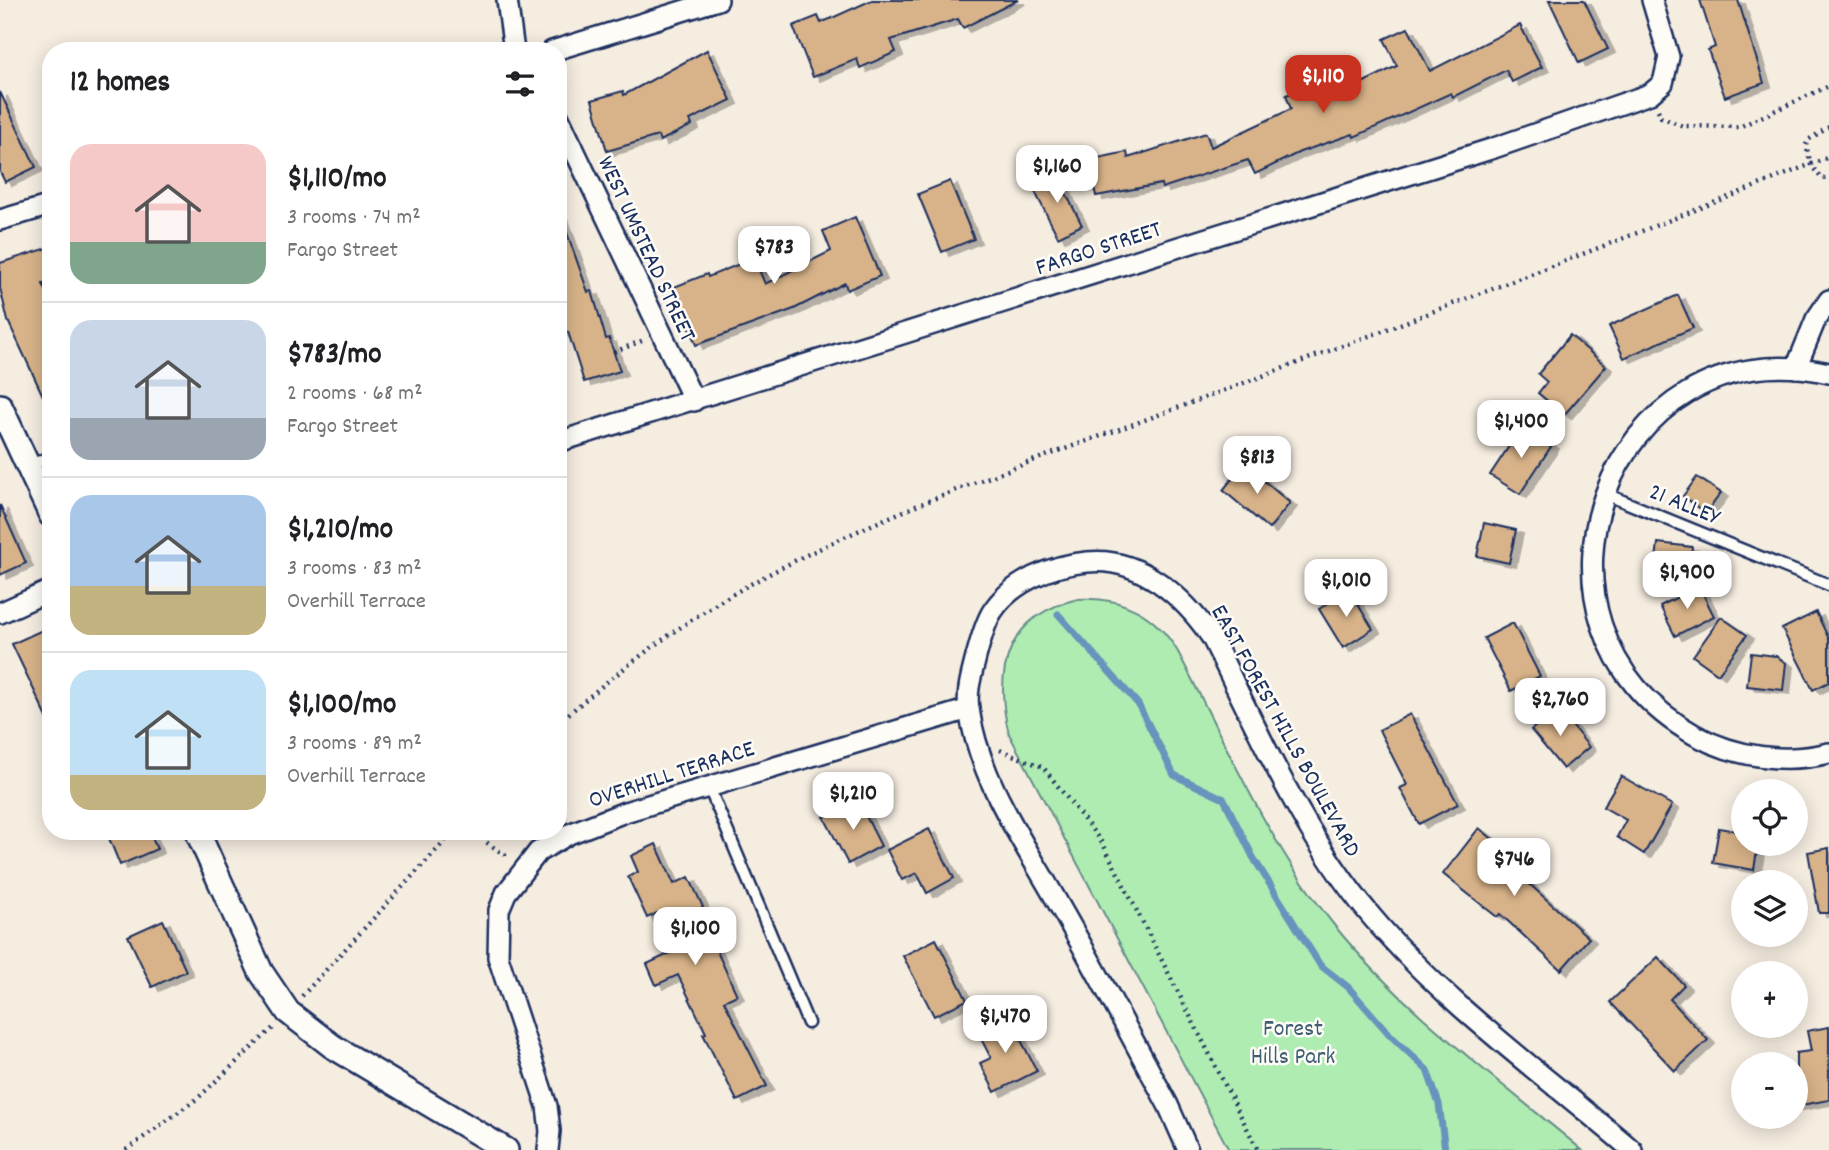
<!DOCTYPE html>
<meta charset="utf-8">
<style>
body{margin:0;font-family:Dekko,sans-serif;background:#f2f2f2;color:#202124;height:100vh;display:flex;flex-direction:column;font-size:26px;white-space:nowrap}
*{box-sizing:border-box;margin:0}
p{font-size:23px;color:#757577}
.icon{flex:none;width:38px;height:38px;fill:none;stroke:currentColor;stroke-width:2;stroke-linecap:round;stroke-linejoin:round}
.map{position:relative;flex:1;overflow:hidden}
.panel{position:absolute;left:42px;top:42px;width:525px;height:798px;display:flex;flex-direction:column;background:#fff;border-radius:28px;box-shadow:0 4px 18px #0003}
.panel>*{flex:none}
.fabs{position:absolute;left:1731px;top:779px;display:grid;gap:14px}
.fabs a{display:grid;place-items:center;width:77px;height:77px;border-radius:50%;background:#fff;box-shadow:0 4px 18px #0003;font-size:35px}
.price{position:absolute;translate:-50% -60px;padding:0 16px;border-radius:14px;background:#fff;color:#222;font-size:23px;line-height:46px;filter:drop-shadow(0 2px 4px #0008)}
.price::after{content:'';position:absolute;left:50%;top:42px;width:21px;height:16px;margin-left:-10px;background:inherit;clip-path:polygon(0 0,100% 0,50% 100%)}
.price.active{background:#c8321e;color:#fff}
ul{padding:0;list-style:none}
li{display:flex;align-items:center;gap:21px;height:175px;padding:0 28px}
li+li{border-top:2px solid #e0e0e0}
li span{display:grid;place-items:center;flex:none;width:196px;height:140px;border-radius:21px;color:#555}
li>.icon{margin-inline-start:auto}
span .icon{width:84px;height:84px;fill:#fffc;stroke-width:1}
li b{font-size:30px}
h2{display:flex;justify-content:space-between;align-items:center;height:84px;padding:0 28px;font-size:30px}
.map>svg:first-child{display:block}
</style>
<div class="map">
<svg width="1829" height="1150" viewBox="0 0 1829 1150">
<defs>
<filter id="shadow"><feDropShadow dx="7" dy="4" stdDeviation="0" flood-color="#0004"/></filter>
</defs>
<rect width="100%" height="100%" fill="#f6ede1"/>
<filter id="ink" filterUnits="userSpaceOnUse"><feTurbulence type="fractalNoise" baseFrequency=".0143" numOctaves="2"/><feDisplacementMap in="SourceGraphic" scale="14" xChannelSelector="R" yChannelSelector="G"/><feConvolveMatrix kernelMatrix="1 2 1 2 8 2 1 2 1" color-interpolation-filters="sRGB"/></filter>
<g filter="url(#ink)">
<path fill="#afecb2" stroke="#658e88" stroke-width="2" d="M1078 599C1121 596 1156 614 1178 652 1226 744 1268 843 1334 925 1404 1012 1497 1079 1582 1150H1229L1009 734C993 670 1007 615 1078 599Z"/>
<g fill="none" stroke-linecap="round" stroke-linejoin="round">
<path stroke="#6893bd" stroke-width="7" d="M1058 614 1138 704 1174 775 1224 799 1253 857 1320 965 1348 987 1390 1035 1427 1070 1439 1104 1445 1150"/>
</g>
<g fill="#d8b389" stroke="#1b2f5e" stroke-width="2" filter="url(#shadow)">
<path d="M872 0H1018L963 28 958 19 891 40 896 52 860 68 857 59 813 77 793 26 818 16 821 23Z"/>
<path d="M1549 0H1584L1608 49 1579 63Z"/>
<path d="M1700 0H1738L1764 83 1725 97 1708 50 1715 47Z"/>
<path d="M1520 25 1542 67 1512 82 1506 70 1453 97 1451 93 1354 137 1353 134 1300 152 1255 174 1248 160 1162 188 1161 184 1096 196 1088 160 1127 152 1128 158 1206 133 1211 147 1291 109 1286 95 1319 84 1325 101 1397 66 1384 39 1408 28 1430 71Z"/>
<path d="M707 50 731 100 690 120 692 125 660 141 658 136 607 151 592 100 623 91 624 95Z"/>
<path d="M0 92 36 167 5 182 0 172Z"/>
<path d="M1056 174 1082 225 1058 237 1032 186Z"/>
<path d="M950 181 974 239 942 252 918 194Z"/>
<path d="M558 216H561L588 292 592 291 606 339 609 338 620 371 584 382 568 332 562 333 558 320Z"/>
<path d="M855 217 880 276 847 290 845 283 794 309 696 345 674 287 707 274 708 277 754 258 765 284 831 251 823 231Z"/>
<path d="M51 247V282L43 284 51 302V413L8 321 0 288V263Z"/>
<path d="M1678 295 1693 328 1624 358 1609 326Z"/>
<path d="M1570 335 1606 366 1564 415 1538 393 1547 382 1538 374Z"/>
<path d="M1523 425 1552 445 1520 494 1490 475Z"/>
<path d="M1244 464 1290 503 1269 529 1223 490Z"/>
<path d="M1697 477 1721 493 1706 513 1683 496Z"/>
<path d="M0 505 26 563 0 575Z"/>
<path d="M1484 523 1516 530 1509 563 1477 556Z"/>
<path d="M1658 543 1692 547 1690 567 1697 581 1654 577Z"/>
<path d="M1699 586 1714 616 1675 636 1660 606Z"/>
<path d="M1349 590 1373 629 1343 648 1319 609Z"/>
<path d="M1816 612 1829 639V682L1813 690 1782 629Z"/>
<path d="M1721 617 1747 635 1718 674 1693 656Z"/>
<path d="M1513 623 1540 676 1511 691 1484 638Z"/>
<path d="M51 626V726L12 644Z"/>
<path d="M1751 653 1776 656 1786 663 1783 690 1747 686Z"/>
<path d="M1558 708 1589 747 1563 769 1531 730Z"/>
<path d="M1410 714 1458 804 1419 824 1400 788 1407 785 1379 730Z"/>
<path d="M1621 776 1672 805 1644 854 1617 837 1626 820 1603 807Z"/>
<path d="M858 800 881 846 848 864 824 817Z"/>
<path d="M1479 828 1533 872 1526 881 1589 938 1561 970 1500 914 1497 917 1443 874Z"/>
<path d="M1719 828 1743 832V844H1758L1754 870 1713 863Z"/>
<path d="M929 829 954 878 927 893 917 873 902 880 887 850Z"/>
<path d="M106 831H149L157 849 120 865Z"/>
<path d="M656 844 674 884 689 877 703 907 698 910 737 995 724 1001 767 1086 737 1101 703 1034 706 1033 678 975 656 985 647 964 675 951 657 913 647 918 628 877 638 872 631 856Z"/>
<path d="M1829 848V913H1819L1808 852Z"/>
<path d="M163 920 186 971 152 987 128 936Z"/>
<path d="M936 939 967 1000 934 1016 903 956Z"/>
<path d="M1658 957 1684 985 1670 999 1708 1040 1675 1071 1610 1002Z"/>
<path d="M1009 1017 1037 1071 995 1092 980 1063 991 1058 978 1033Z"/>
<path d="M1829 1027V1100L1796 1106V1053L1811 1051 1807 1031Z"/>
</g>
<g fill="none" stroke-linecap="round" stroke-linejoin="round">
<defs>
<g id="service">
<path d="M29 466 51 456"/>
<path d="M1603 493 1829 585"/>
<path d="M708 785 808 1023"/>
</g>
<g id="minor">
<path d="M507 0 514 51"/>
<path d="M552 51 718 0"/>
<path d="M558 116 694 401"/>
<path d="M0 220 51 205"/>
<path d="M1796 368 1816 319 1829 300"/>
<path d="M1829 373C1608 323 1498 625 1695 735 1735 757 1785 764 1829 753"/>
<path d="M558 442 1494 148 1650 94 1663 83 1669 57 1652 0"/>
<path d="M0 613 51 590"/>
<path d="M548 1150 550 1131 547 1106 498 957 499 910 506 893 538 852 569 834 625 812 969 709"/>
<path d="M1188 1150 1168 1105C1132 1038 1097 971 1059 905 1025 844 979 780 969 709 966 691 972 674 976 657 980 643 984 625 992 612 1011 582 1052 565 1087 562 1140 556 1185 598 1212 638 1259 733 1303 836 1372 917 1447 1006 1545 1075 1632 1150"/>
</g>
<g id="tertiary">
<path d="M0 406 51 515"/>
<path d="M197 831 261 972 288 1012 332 1046 506 1150"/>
</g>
</defs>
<use href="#service" stroke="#1b2f5e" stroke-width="15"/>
<use href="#minor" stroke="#1b2f5e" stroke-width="24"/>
<use href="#tertiary" stroke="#1b2f5e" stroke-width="28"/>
<g stroke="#1b2f5e" stroke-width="4.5" stroke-dasharray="2 5" stroke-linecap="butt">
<path d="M1658 110 1661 117 1683 126 1739 127 1829 86"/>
<path d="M1829 127 1808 140 1806 145 1811 165 1822 179 1829 178"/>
<path d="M614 352 644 340"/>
<path d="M558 723C619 670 687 618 758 580 904 501 1065 451 1220 392 1423 316 1627 238 1829 157"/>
<path d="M1000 750 1043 767 1103 844 1258 1150"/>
<path d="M480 831 483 840 505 855V860"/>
<path d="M302 996 454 831"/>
<path d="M126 1150 198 1098 273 1028"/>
</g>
<use href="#service" stroke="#fdfcf7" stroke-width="10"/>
<use href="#minor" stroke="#fdfcf7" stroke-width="19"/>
<use href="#tertiary" stroke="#fdfcf7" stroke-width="23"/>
</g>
</g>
<g text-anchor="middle" stroke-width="5" stroke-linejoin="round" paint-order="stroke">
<g font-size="24" fill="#1b2f5e" stroke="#fdfcf7">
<text transform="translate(1098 247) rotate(-18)" y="8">FARGO STREET</text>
<text transform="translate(648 248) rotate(65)" y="8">WEST UMSTEAD STREET</text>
<text transform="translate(1685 503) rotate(22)" y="8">21 ALLEY</text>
<text transform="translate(1287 730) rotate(61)" y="8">EAST FOREST HILLS BOULEVARD</text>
<text transform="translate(671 773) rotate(-18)" y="8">OVERHILL TERRACE</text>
</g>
<g font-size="24" fill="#405e73" stroke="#fdfcf7">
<text x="1293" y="1035">Forest<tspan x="1293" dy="28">Hills Park</tspan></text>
</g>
</g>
</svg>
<div class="fabs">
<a><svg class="icon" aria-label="locate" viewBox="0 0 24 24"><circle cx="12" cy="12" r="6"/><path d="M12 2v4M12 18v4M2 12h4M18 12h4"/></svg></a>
<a><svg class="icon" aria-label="layers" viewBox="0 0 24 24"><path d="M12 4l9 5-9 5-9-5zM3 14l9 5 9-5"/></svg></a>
<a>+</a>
<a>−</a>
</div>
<b class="price active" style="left:1323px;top:115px">$1,110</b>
<b class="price" style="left:1057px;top:205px">$1,160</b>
<b class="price" style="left:774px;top:286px">$783</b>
<b class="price" style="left:1521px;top:460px">$1,400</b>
<b class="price" style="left:1257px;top:496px">$813</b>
<b class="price" style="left:1687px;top:611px">$1,900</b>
<b class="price" style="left:1346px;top:619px">$1,010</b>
<b class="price" style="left:1560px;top:738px">$2,760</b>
<b class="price" style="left:853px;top:832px">$1,210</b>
<b class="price" style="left:1514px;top:898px">$746</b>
<b class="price" style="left:695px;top:967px">$1,100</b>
<b class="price" style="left:1005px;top:1055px">$1,470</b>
<section class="panel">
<h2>12 homes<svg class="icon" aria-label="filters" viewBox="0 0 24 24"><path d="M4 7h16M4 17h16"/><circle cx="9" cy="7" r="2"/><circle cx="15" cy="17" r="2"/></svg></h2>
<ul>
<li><span style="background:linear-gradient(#f6c9c9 70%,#7fa58c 0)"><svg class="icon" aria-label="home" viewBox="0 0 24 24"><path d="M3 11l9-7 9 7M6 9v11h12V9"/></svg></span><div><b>$1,110/mo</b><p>3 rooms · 74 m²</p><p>Fargo Street</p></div></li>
<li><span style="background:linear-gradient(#c9d6e8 70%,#9aa5b1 0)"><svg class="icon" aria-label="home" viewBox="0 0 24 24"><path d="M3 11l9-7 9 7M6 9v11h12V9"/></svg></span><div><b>$783/mo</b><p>2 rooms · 68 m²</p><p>Fargo Street</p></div></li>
<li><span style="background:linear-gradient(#a9c7e8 65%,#c2b280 0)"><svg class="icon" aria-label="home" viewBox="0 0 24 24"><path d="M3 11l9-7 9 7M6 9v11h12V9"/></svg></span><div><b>$1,210/mo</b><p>3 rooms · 83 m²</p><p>Overhill Terrace</p></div></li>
<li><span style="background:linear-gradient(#bfe0f5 75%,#c2b280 0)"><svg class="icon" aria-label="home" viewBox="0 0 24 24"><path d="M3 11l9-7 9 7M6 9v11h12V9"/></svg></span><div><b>$1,100/mo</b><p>3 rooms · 89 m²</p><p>Overhill Terrace</p></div></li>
</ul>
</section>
</div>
